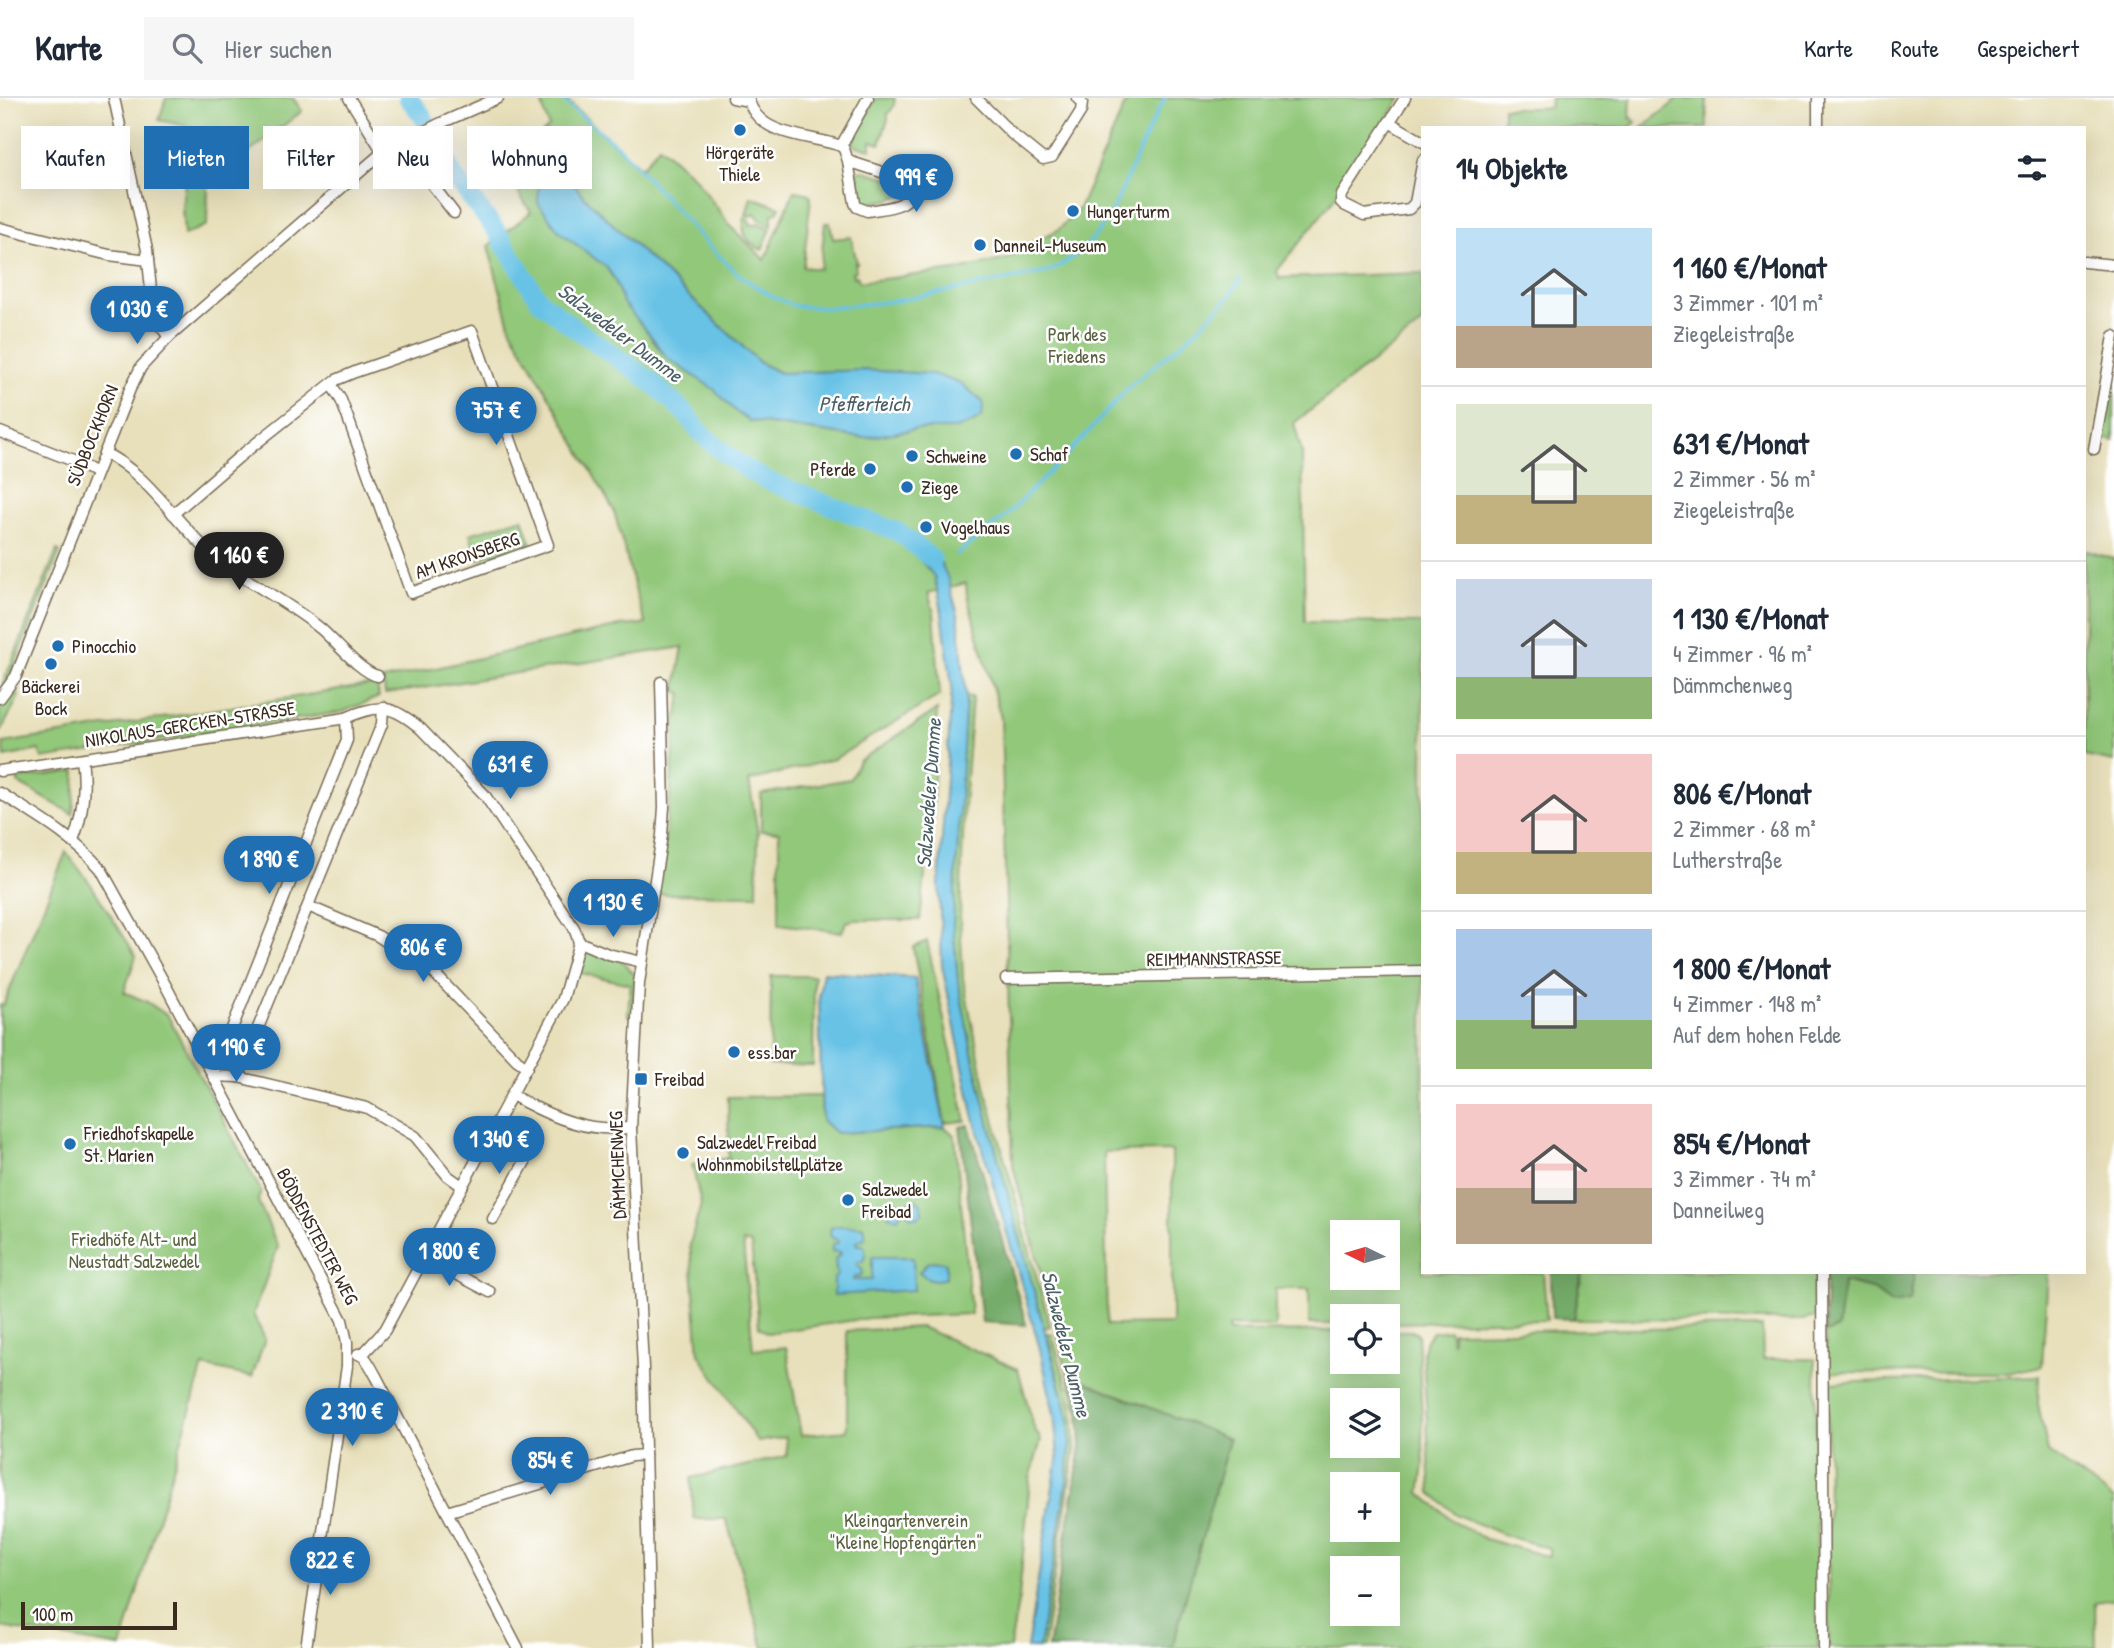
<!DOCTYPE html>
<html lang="de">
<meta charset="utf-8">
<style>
body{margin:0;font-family:"Patrick Hand",sans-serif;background:#f6f6f7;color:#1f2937;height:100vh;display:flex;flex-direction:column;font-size:26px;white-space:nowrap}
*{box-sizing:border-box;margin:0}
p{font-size:23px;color:#747a83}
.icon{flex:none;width:38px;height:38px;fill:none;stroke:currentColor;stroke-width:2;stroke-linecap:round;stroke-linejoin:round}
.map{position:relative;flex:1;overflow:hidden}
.panel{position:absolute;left:1421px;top:28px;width:665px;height:1148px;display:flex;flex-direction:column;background:#fff;border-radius:0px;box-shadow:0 7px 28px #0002}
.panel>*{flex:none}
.banner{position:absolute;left:21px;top:28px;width:665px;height:63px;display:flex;gap:14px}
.needle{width:46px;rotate:275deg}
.fabs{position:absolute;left:1330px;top:1122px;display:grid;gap:14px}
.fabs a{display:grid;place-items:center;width:70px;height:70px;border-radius:0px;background:#fff;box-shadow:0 7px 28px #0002;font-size:35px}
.scale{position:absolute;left:21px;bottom:18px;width:156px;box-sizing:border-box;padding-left:7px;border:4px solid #3b2a1e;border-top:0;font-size:19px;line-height:24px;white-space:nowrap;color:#3b2a1e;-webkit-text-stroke:5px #fff;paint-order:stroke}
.price{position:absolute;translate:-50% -60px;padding:0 16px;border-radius:24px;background:#1f6fb2;color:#fff;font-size:23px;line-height:46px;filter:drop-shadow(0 2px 4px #0008)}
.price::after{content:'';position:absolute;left:50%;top:42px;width:21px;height:16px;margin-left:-10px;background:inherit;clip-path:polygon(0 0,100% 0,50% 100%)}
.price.active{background:#222;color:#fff}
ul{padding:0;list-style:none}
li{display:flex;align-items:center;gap:21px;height:175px;padding:0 35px}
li+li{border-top:2px solid #e0e1e3}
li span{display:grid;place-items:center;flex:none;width:196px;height:140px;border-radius:0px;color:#555}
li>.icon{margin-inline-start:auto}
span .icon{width:84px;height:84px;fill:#fffc;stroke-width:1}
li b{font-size:30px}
h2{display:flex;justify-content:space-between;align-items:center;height:84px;padding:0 35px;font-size:30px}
.pill{padding:0 24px;border-radius:0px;background:#fff;box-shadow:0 7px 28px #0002;font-size:24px;line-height:63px}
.pill.active{background:#1f6fb2;color:#fff}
header{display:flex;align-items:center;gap:42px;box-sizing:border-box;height:98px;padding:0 35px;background:#fff;border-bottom:2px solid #e0e1e3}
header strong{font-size:33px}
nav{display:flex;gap:38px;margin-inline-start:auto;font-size:24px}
.search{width:490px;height:63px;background:#f6f6f7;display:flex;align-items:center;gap:18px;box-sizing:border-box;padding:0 24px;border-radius:0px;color:#747a83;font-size:26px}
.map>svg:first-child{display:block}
</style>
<header>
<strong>Karte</strong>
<div class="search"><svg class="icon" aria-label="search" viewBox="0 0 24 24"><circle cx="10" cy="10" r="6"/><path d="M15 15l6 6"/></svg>Hier suchen</div>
<nav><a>Karte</a><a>Route</a><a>Gespeichert</a></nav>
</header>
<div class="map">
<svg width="2114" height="1550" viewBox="0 0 2114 1550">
<rect width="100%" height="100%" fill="#fff"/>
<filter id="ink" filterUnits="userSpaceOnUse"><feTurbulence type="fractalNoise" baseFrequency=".0143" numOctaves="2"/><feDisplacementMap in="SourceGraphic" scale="14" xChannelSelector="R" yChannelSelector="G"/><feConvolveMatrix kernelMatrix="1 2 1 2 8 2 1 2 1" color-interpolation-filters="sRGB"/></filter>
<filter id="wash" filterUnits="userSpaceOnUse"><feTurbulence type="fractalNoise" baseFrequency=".00686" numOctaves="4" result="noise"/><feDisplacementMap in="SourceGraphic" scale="28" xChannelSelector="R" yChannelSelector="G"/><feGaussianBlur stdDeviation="1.57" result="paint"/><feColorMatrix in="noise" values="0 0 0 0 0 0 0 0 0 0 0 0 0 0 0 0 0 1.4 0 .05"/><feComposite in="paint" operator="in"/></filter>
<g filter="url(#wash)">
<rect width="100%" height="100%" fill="#e8e0bb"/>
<g fill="#92c87a" stroke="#66794c" stroke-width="2" fill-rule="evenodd">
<path d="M166 0H293L302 13 208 87 207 127 184 137 182 108 192 29 159 22Z"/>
<path d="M540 0H564L641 70 659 48 695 80 732 130 765 162 794 93 807 95 811 99 803 169 820 171 825 125H830L833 141 851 139 857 165H855L856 173 852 174 853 179 857 178 859 184 963 171 1007 161 1033 144 1058 132 1079 111 1128 0H1401L1330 106 1277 173 1279 180 1423 175V225L1294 325 1302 355 1305 524 1423 525V1174H1543L1547 1222 1388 1225V1218H1342V1226H1309V1191H1275V1229L1229 1228 1228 1234 1342 1233V1264H1388V1233H1412L1418 1236 1424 1368 1420 1395 1452 1422 1485 1441 1549 1459V1450L1504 1437 1457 1417 1431 1395 1423 1253 1426 1242 1433 1234 1449 1232 1452 1245V1234L1762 1229 1763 1261H1815L1818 1550H1172L1229 1341 1068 1277 1013 1068 1001 620 967 498 966 485 928 495 934 515 940 597 834 661 749 683 758 736 757 797 657 796 670 701 676 622 682 595 675 593 683 549 385 596 383 582 620 528 646 526 641 513 614 413 511 231 488 148 531 114 503 71 549 29ZM560 68 584 99 760 265 780 275H805L956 331H916L864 340 750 323C735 313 726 299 712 289 694 276 673 267 658 250L606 169ZM1172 1053V1226L1107 1227 1104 1054ZM1342 1134H1388V1180H1342ZM1342 1302H1388V1348H1342ZM1342 1386H1388V1432H1342ZM1342 1470H1388V1516H1342Z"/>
<path d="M876 0H895C894 7 893 12 888 15V21L880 46 871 43V51L854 48 853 42Z"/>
<path d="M1551 0H1631L1630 19 1636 24 1629 30H1503V10H1550Z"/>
<path d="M1680 0H1706L1707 30H1641Z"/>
<path d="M860 72 909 86 906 95 888 102 865 105 860 97 857 74Z"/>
<path d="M751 99 780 109 777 114 772 116V128L760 122 756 116 750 118 746 117Z"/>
<path d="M745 120 749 121 750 126 754 127 758 125 771 131 762 152C748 145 740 136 745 120Z"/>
<path d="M2114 266V343L2101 339Z"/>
<path d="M523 420 531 445 478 462 470 436Z"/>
<path d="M57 452 60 454 10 579 0 593Z"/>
<path d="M2084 452 2114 461V664L2084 658Z"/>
<path d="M377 586 379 599 342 614 42 661 39 652 5 659 3 645Z"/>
<path d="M15 591 19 598 0 635V610Z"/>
<path d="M966 598 972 599 964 708 960 818 963 881 985 988 1050 1228 1044 1230 995 1049 972 954 958 884 953 826Z"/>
<path d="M937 612 933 704 920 822H854L846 824 842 834 779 826V734L761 733V696L850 681 859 663Z"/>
<path d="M76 673 73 716 18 685 17 681Z"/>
<path d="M66 754 92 788 136 858 124 894 147 904 168 918 261 1093 258 1103 278 1149 253 1216 265 1241 252 1279 203 1268 121 1549 0 1529V907L3 908Z"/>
<path d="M927 843 966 1023 945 1025 913 849Z"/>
<path d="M586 851 624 864 634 876 633 919 628 918 630 886 575 874 579 857Z"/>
<path d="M771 878H814L813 968 770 967Z"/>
<path d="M821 998 822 1022 836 1035 945 1029 955 1038 971 1216 869 1220 768 1235 759 1229 751 1146 743 1144 753 1252 786 1249 801 1337 847 1333V1233L921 1229 1018 1271 1034 1330 1041 1342 1030 1380 1019 1499 1010 1550H764L726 1421H694L691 1380 787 1358 786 1339 758 1344 699 1256 690 1146 701 1106 692 1066 729 1060 728 999Z"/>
<path d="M1582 1174H1815L1817 1219 1802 1222 1574 1221Z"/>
<path d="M1912 1174H2048L2042 1268 2008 1275 1827 1274 1825 1235 1838 1230 1843 1184 1872 1191 1892 1205 1914 1177Z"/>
<path d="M1047 1235 1052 1236 1073 1310 1075 1351 1043 1550H1039L1067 1382 1069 1321Z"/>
<path d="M2039 1278 2038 1306 2048 1354 2114 1401V1501L2095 1504 2096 1550H1829L1827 1285Z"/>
</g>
<g fill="#75ac6a" stroke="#586b44" stroke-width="2">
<path d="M969 1027 1026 1226V1227L982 1224 960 1029Z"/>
<path d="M1551 1174H1582L1574 1221 1552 1220Z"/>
<path d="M1826 1174H1912L1914 1177 1910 1203 1892 1206 1872 1191 1843 1184 1838 1230 1825 1235Z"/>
<path d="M1068 1277 1229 1341 1172 1550H1048L1081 1348 1079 1315Z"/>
</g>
<g fill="#68c2e6" stroke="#527682" stroke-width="2">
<path d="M548 65 560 68 584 99 760 265 780 275 864 272 933 276 962 286 983 304 982 318 972 325 956 331H916L864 340 750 323 736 314 715 292 667 260 651 238 623 205 614 180 606 169 560 134 538 105 539 81 543 71Z"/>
<path d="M914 441 940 463 947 478 958 517 966 598 953 826 958 884 972 954 995 1049 1069 1321 1070 1345 1067 1382 1039 1550H1027L1058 1357 1054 1316 1040 1251 973 1016 942 868 939 786 952 588 941 508 934 478 914 455Z"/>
<path d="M823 874 915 880 945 1029 836 1035 822 1022 819 897Z"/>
<path d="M918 1102 921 1106 922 1115 918 1119H911L905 1112 902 1113 898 1120 888 1117V1108L893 1103 906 1105Z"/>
<path d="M837 1128H862L865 1131V1140L856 1144 857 1147H863C867 1153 866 1158 862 1164H858L857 1167 862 1170V1176L858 1179H854L853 1182H872V1159H913L914 1192 834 1197V1180L837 1178 835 1161 841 1156 840 1154 832 1153V1146L838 1145V1142L832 1140 830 1135 831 1130Z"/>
<path d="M934 1163 946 1165V1180C934 1184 929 1182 919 1174L927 1165Z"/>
</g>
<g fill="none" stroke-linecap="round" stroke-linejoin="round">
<g stroke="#68c2e6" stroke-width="3.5">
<path d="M560 0 620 50 710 149 739 177 769 197 795 208 828 210 895 203 1047 174C1101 152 1117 103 1139 53 1147 35 1156 18 1165 0"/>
<path d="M957 456 1007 417 1081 342 1131 287 1188 240 1227 201 1240 182"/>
</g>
<path stroke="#68c2e6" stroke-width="19" d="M408 0 422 17 454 78 495 131 539 202 570 227 648 281 686 316 700 334 718 350 743 369 766 382 900 435 932 461"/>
</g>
</g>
<g filter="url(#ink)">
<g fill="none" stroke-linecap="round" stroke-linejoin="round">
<defs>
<g id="minor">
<path d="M114 0 147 152 153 212 155 221 169 239"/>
<path d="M349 0 383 54"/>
<path d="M733 0 749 3"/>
<path d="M976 0 1012 36 1043 61 1052 59 1081 13 1082 5 1077 0"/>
<path d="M1405 0 1342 97 1341 104 1344 107 1364 117 1409 111 1415 105 1423 62"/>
<path d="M1818 0V30"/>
<path d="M749 3C760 40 813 37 841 48"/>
<path d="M1389 24 1423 44"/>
<path d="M400 45 454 115"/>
<path d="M841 48 844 51 848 63 909 83 913 87C913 110 885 110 867 113L857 109 855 105 848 63"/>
<path d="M841 48 868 0"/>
<path d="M0 130 109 157 148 162"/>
<path d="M2084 164 2114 167"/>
<path d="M0 334 76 364 96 375"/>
<path d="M2094 351 2114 238"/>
<path d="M104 355C143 372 174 421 206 451 240 482 285 501 321 531 335 543 361 575 378 578"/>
<path d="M173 416 239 359 336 282 355 274 472 233 548 447 411 495 349 323 341 302 331 286"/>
<path d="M0 600 16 578 130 291 141 269 169 239 383 54 441 25 498 0"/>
<path d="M346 620 347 642 213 978 238 979 367 1010 415 1038 448 1078 462 1088"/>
<path d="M0 673 346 620C379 605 393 607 421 631L484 696 574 830 579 844"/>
<path d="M0 695C38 719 71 737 101 771L167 890 342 1222 347 1244V1268L306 1550"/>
<path d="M73 743C83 718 86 688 82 661"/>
<path d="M308 808 378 838 434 875 517 962 527 969"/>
<path d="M579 844 608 856 642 864"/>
<path d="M1006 881 1423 873"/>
<path d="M238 979 382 626 383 609"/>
<path d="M512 997C538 1012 571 1028 602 1030 612 1031 621 1030 631 1030"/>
<path d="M489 1040 527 1060 493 1121"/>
<path d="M424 1159 490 1194"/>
<path d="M1822 1174 1824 1550"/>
<path d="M358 1256C367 1258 371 1270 376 1278L518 1550"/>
<path d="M362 1257 385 1232 563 901 579 844"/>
<path d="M447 1414 632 1358 645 1357"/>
<path d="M650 1550 643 1270 631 1030 639 885 662 737 664 709 661 584"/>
</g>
</defs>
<use href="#minor" stroke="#786a55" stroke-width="13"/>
<use href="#minor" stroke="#fff" stroke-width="10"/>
</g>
</g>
<g fill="#1f6fb2" stroke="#fff" stroke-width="2.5">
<circle cx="740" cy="32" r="7"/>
<circle cx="1073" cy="113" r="7"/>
<circle cx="980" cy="147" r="7"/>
<circle cx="1016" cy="356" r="7"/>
<circle cx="912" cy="358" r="7"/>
<circle cx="870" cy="371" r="7"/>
<circle cx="907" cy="389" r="7"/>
<circle cx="926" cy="429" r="7"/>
<circle cx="58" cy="548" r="7"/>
<circle cx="51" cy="566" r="7"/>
<circle cx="734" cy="954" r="7"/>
<rect x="634" y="974" width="14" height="14" rx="3.5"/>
<circle cx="70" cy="1046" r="7"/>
<circle cx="683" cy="1055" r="7"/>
<circle cx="848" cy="1102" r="7"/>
</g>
<g text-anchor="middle" stroke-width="5" stroke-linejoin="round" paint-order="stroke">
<g font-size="19" fill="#3b2a1e" stroke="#fff" text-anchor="start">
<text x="740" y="61" text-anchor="middle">Hörgeräte<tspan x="740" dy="22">Thiele</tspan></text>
<text x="1087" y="120">Hungerturm</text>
<text x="994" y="154">Danneil-Museum</text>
<text x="1030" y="363">Schaf</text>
<text x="926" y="365">Schweine</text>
<text x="856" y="378" text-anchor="end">Pferde</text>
<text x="921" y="396">Ziege</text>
<text x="940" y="436">Vogelhaus</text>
<text x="72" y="555">Pinocchio</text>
<text x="51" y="595" text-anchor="middle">Bäckerei<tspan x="51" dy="22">Bock</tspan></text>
<text x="748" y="961">ess.bar</text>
<text x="655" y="988">Freibad</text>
<text x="84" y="1042">Friedhofskapelle<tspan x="84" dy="22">St. Marien</tspan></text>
<text x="697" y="1051">Salzwedel Freibad<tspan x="697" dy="22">Wohnmobilstellplätze</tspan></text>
<text x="862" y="1098">Salzwedel<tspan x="862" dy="22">Freibad</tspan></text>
</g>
<g font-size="19" fill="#59613e" stroke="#fff">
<text x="1077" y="243">Park des<tspan x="1077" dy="22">Friedens</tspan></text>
<text x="134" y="1148">Friedhöfe Alt- und<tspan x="134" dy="22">Neustadt Salzwedel</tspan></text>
<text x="906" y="1429">Kleingartenverein<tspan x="906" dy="22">"Kleine Hopfengärten"</tspan></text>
</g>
<g font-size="19" fill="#3b2a1e" stroke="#fff">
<text transform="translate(92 337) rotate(-68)" y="7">SÜDBOCKHORN</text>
<text transform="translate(467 457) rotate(-19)" y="7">AM KRONSBERG</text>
<text transform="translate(190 626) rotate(-9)" y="7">NIKOLAUS-GERCKEN-STRASSE</text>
<text transform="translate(1214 860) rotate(-1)" y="7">REIMMANNSTRASSE</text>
<text transform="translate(617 1067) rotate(-92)" y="7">DÄMMCHENWEG</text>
<text transform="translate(318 1138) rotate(62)" y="7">BÖDDENSTEDTER WEG</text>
</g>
<g font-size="21" font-style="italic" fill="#4b5f64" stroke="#fff">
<text transform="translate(620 235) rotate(37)" y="7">Salzwedeler Dumme</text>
<text x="864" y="313">Pfefferteich</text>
<text transform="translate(929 695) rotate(-86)" y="7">Salzwedeler Dumme</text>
<text transform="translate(1066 1246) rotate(76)" y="7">Salzwedeler Dumme</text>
</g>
</g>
</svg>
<div class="fabs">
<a><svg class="needle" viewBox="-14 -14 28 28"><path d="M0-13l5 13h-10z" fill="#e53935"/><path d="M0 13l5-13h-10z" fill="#747a83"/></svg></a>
<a><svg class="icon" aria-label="locate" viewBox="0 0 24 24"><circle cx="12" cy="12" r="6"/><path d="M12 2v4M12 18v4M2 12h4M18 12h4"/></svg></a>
<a><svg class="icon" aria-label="layers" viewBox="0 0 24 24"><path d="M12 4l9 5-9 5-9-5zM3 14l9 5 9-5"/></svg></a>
<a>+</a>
<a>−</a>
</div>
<div class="scale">100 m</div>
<b class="price" style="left:916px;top:116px">999 €</b>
<b class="price" style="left:137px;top:248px">1 030 €</b>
<b class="price" style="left:496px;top:349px">757 €</b>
<b class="price active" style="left:239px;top:494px">1 160 €</b>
<b class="price" style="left:510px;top:703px">631 €</b>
<b class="price" style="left:269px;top:798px">1 890 €</b>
<b class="price" style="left:613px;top:841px">1 130 €</b>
<b class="price" style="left:423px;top:886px">806 €</b>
<b class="price" style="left:236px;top:986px">1 190 €</b>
<b class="price" style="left:499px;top:1078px">1 340 €</b>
<b class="price" style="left:449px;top:1190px">1 800 €</b>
<b class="price" style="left:352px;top:1350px">2 310 €</b>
<b class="price" style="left:550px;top:1399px">854 €</b>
<b class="price" style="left:330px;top:1499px">822 €</b>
<div class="banner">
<a class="pill">Kaufen</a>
<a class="pill active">Mieten</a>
<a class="pill">Filter</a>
<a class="pill">Neu</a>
<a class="pill">Wohnung</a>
</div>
<section class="panel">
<h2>14 Objekte<svg class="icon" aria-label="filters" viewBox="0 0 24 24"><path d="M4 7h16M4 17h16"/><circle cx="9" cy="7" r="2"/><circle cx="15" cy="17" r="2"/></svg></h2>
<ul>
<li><span style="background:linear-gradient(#bfe0f5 70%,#b9a48a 0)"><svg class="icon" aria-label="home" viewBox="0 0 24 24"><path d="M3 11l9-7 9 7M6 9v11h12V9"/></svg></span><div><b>1 160 €/Monat</b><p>3 Zimmer · 101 m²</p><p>Ziegeleistraße</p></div></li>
<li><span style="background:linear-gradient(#dfe7d0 65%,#c2b280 0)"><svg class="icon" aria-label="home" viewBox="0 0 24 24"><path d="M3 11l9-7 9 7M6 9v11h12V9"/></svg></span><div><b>631 €/Monat</b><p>2 Zimmer · 56 m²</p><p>Ziegeleistraße</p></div></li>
<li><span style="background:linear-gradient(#c9d6e8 70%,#8fb573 0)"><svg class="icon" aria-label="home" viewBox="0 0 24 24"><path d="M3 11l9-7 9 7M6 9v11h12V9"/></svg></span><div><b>1 130 €/Monat</b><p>4 Zimmer · 96 m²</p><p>Dämmchenweg</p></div></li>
<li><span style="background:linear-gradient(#f6c9c9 70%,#c2b280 0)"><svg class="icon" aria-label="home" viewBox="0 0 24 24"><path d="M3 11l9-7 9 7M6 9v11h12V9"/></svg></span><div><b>806 €/Monat</b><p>2 Zimmer · 68 m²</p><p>Lutherstraße</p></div></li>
<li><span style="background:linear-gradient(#a9c7e8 65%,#8fb573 0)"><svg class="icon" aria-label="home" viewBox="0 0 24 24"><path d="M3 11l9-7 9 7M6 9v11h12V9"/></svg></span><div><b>1 800 €/Monat</b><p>4 Zimmer · 148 m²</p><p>Auf dem hohen Felde</p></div></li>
<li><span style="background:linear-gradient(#f6c9c9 60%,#b9a48a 0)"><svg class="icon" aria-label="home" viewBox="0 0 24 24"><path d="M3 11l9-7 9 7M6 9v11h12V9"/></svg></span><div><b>854 €/Monat</b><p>3 Zimmer · 74 m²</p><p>Danneilweg</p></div></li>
</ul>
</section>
</div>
